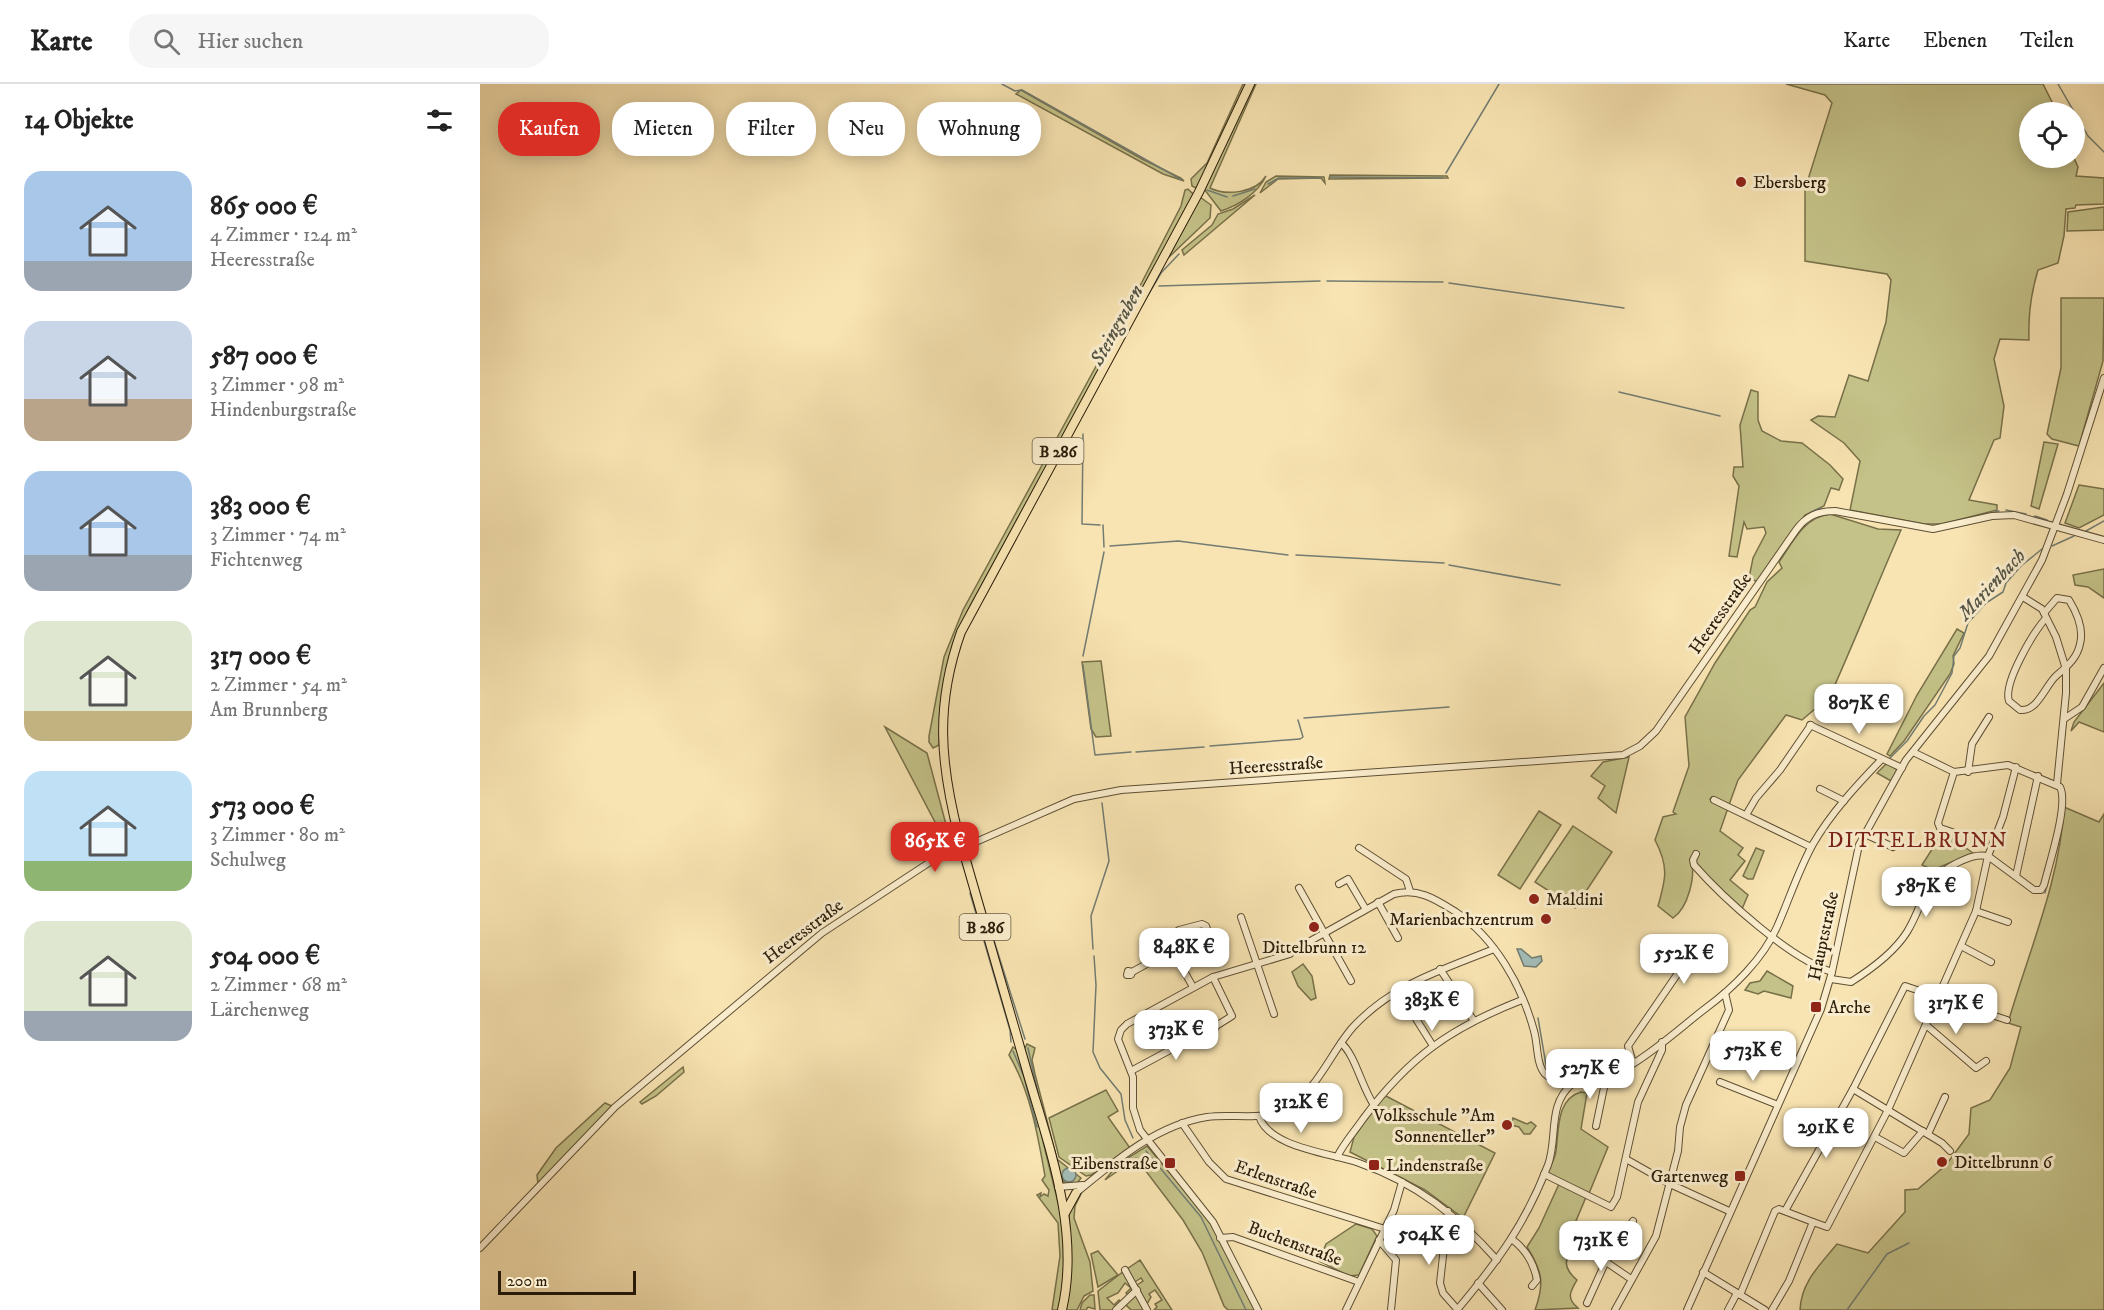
<!DOCTYPE html>
<html lang="de">
<meta charset="utf-8">
<style>
body{margin:0;font-family:"IM FELL DW Pica",serif;background:#f6f6f6;color:#222;height:100vh;display:flex;flex-direction:column;font-size:22px;white-space:nowrap}
*{box-sizing:border-box;margin:0}
p{font-size:20px;color:#767676}
.icon{flex:none;width:33px;height:33px;fill:none;stroke:currentColor;stroke-width:2;stroke-linecap:round;stroke-linejoin:round}
.map{position:relative;flex:1;overflow:hidden}
.sheet{display:flex;flex-direction:column;background:#fff;width:480px}
.sheet>*{flex:none}
.hud{position:absolute;left:18px;top:18px;width:570px;height:54px;display:flex;gap:12px}
.fabs{position:absolute;left:1539px;top:18px;display:grid;gap:12px}
.fabs a{display:grid;place-items:center;width:66px;height:66px;border-radius:50%;background:#fff;box-shadow:0 3px 15px #0003;font-size:30px}
.scale{position:absolute;left:18px;bottom:15px;width:138px;box-sizing:border-box;padding-left:6px;border:3px solid #2b1d0a;border-top:0;font-size:16px;line-height:21px;white-space:nowrap;color:#2b1d0a;-webkit-text-stroke:4px #faedcd;paint-order:stroke}
.price{position:absolute;translate:-50% -51px;padding:0 14px;border-radius:12px;background:#fff;color:#222;font-size:20px;line-height:39px;filter:drop-shadow(0 2px 3px #0008)}
.price::after{content:'';position:absolute;left:50%;top:36px;width:18px;height:14px;margin-left:-9px;background:inherit;clip-path:polygon(0 0,100% 0,50% 100%)}
.price.active{background:#d93025;color:#fff}
ul{padding:0;list-style:none}
li{display:flex;align-items:center;gap:18px;height:150px;padding:0 24px}
li span{display:grid;place-items:center;flex:none;width:168px;height:120px;border-radius:18px;color:#555}
li>.icon{margin-inline-start:auto}
span .icon{width:72px;height:72px;fill:#fffc;stroke-width:1}
li b{font-size:26px}
h2{display:flex;justify-content:space-between;align-items:center;height:72px;padding:0 24px;font-size:26px}
.pill{padding:0 21px;border-radius:24px;background:#fff;box-shadow:0 3px 15px #0003;font-size:21px;line-height:54px}
.pill.active{background:#d93025;color:#fff}
header{display:flex;align-items:center;gap:36px;box-sizing:border-box;height:84px;padding:0 30px;background:#fff;border-bottom:2px solid #e0e0e0}
header strong{font-size:28px}
nav{display:flex;gap:33px;margin-inline-start:auto;font-size:21px}
.search{width:420px;height:54px;background:#f6f6f6;display:flex;align-items:center;gap:15px;box-sizing:border-box;padding:0 21px;border-radius:24px;color:#767676;font-size:22px}
main{display:flex;flex:1;min-height:0}
.map>svg:first-child{display:block}
</style>
<header>
<strong>Karte</strong>
<div class="search"><svg class="icon" aria-label="search" viewBox="0 0 24 24"><circle cx="10" cy="10" r="6"/><path d="M15 15l6 6"/></svg>Hier suchen</div>
<nav><a>Karte</a><a>Ebenen</a><a>Teilen</a></nav>
</header>
<main>
<section class="sheet">
<h2>14 Objekte<svg class="icon" aria-label="filters" viewBox="0 0 24 24"><path d="M4 7h16M4 17h16"/><circle cx="9" cy="7" r="2"/><circle cx="15" cy="17" r="2"/></svg></h2>
<ul>
<li><span style="background:linear-gradient(#a9c7e8 75%,#9aa5b1 0)"><svg class="icon" aria-label="home" viewBox="0 0 24 24"><path d="M3 11l9-7 9 7M6 9v11h12V9"/></svg></span><div><b>865 000 €</b><p>4 Zimmer · 124 m²</p><p>Heeresstraße</p></div></li>
<li><span style="background:linear-gradient(#c9d6e8 65%,#b9a48a 0)"><svg class="icon" aria-label="home" viewBox="0 0 24 24"><path d="M3 11l9-7 9 7M6 9v11h12V9"/></svg></span><div><b>587 000 €</b><p>3 Zimmer · 98 m²</p><p>Hindenburgstraße</p></div></li>
<li><span style="background:linear-gradient(#a9c7e8 70%,#9aa5b1 0)"><svg class="icon" aria-label="home" viewBox="0 0 24 24"><path d="M3 11l9-7 9 7M6 9v11h12V9"/></svg></span><div><b>383 000 €</b><p>3 Zimmer · 74 m²</p><p>Fichtenweg</p></div></li>
<li><span style="background:linear-gradient(#dfe7d0 75%,#c2b280 0)"><svg class="icon" aria-label="home" viewBox="0 0 24 24"><path d="M3 11l9-7 9 7M6 9v11h12V9"/></svg></span><div><b>317 000 €</b><p>2 Zimmer · 54 m²</p><p>Am Brunnberg</p></div></li>
<li><span style="background:linear-gradient(#bfe0f5 75%,#8fb573 0)"><svg class="icon" aria-label="home" viewBox="0 0 24 24"><path d="M3 11l9-7 9 7M6 9v11h12V9"/></svg></span><div><b>573 000 €</b><p>3 Zimmer · 80 m²</p><p>Schulweg</p></div></li>
<li><span style="background:linear-gradient(#dfe7d0 75%,#9aa5b1 0)"><svg class="icon" aria-label="home" viewBox="0 0 24 24"><path d="M3 11l9-7 9 7M6 9v11h12V9"/></svg></span><div><b>504 000 €</b><p>2 Zimmer · 68 m²</p><p>Lärchenweg</p></div></li>
</ul>
</section>
<div class="map">
<svg width="1624" height="1226" viewBox="0 0 1624 1226">
<rect width="100%" height="100%" fill="#f8e4b2"/>
<filter id="stains"><feTurbulence type="fractalNoise" baseFrequency=".00333" numOctaves="4"/><feColorMatrix values="0 0 0 0 .2 0 0 0 0 .09 0 0 0 0 .02 0 0 0 .5 -.17"/></filter>
<radialGradient id="worn" r=".72"><stop offset=".6" stop-color="#630" stop-opacity="0"/><stop offset="1" stop-color="#630" stop-opacity=".3"/></radialGradient>
<g fill="#c4c288" stroke="#787049" stroke-width="1.5">
<path d="M763 0H767L721 98 716 104 712 102 711 95 727 79Z"/>
<path d="M773 0H776L730 104C746 112 776 109 786 92 778 109 759 121 741 127L724 105Z"/>
<path d="M1306 0H1563L1577 28H1550V74H1594L1598 83 1596 92 1624 94V120L1596 121 1595 124 1586 125 1584 152 1578 179 1558 186C1551 209 1548 231 1549 256L1520 255 1514 275 1524 322 1520 354 1514 356 1489 416 1517 421V426L1462 440H1444L1370 426 1380 377 1364 359 1331 336 1338 332 1355 333 1369 291 1388 297 1406 238 1411 196 1407 190 1325 177V105L1352 19 1345 11Z"/>
<path d="M541 6 662 75 701 94 704 97 683 90 536 10Z"/>
<path d="M850 91 967 92 968 94 849 95Z"/>
<path d="M796 92 844 93 845 99 841 94 798 95 780 109 786 98Z"/>
<path d="M708 105 714 111 710 119 488 526C468 573 461 610 459 661L453 664 449 658V652L464 573 483 526 662 198 701 122 705 106Z"/>
<path d="M775 111 704 171 702 166 732 141 738 130 753 125Z"/>
<path d="M720 113 731 121 730 134 688 174Z"/>
<path d="M1624 123V146L1587 147 1588 128Z"/>
<path d="M1581 214H1624L1623 277 1599 362 1572 355 1567 350 1581 284Z"/>
<path d="M1271 306 1278 308V336L1282 347 1301 357 1322 359 1350 381 1363 395 1359 406 1351 404 1344 422 1325 431 1278 498 1269 494 1273 474 1286 449 1284 443 1267 445 1264 438 1257 473 1249 472 1259 402 1253 392 1254 383H1263L1260 341Z"/>
<path d="M1564 358 1578 360 1559 425 1551 422Z"/>
<path d="M1599 401 1624 405V431L1599 444 1585 439Z"/>
<path d="M1350 430 1398 445 1421 446C1395 505 1372 564 1345 623L1335 625 1322 636 1306 631 1258 696 1249 721 1232 713 1230 715 1248 724 1240 747 1263 764 1258 771 1265 777 1250 796 1268 811 1262 825 1211 776C1216 792 1208 824 1193 834L1178 822C1186 794 1189 783 1175 756L1183 733 1196 730 1193 728 1209 682 1205 633 1235 579 1270 526 1275 523 1287 498 1302 484 1299 478C1313 458 1324 433 1350 430Z"/>
<path d="M1624 485V514L1608 503 1595 501 1593 491Z"/>
<path d="M1477 545 1484 549 1473 572 1474 580 1470 590 1424 657 1410 672 1407 670 1437 611Z"/>
<path d="M621 577 631 652 616 653 611 645 602 578Z"/>
<path d="M1624 599V648L1599 638 1591 647 1594 638Z"/>
<path d="M405 643 447 669 468 748 465 757Z"/>
<path d="M1149 673 1136 729 1118 714 1125 702 1111 692 1123 678Z"/>
<path d="M1407 679 1417 686 1411 697 1397 689Z"/>
<path d="M1584 723 1619 738 1624 730V1226H1320C1321 1198 1340 1181 1357 1160L1388 1169 1425 1128V1106L1438 1105 1466 1081 1489 1050 1491 1024 1510 1016 1530 984 1541 943 1528 939C1548 869 1580 797 1584 723Z"/>
<path d="M1059 727 1081 741 1040 805 1018 791Z"/>
<path d="M1093 742 1132 768 1095 824 1055 798Z"/>
<path d="M1463 748 1493 769 1453 786 1442 781Z"/>
<path d="M1276 764 1284 767 1273 795H1268L1263 792Z"/>
<path d="M823 880 832 892 836 914 831 916 818 902 812 888Z"/>
<path d="M1287 887 1313 902 1311 914 1284 907 1278 910 1265 906 1270 899 1280 897Z"/>
<path d="M547 960 555 964 552 976 555 990 577 1075 601 1094 597 1099 587 1101 581 1094 544 966Z"/>
<path d="M533 963 537 966 556 1029 582 1135 586 1171 580 1226H572L580 1172 578 1139 557 1111 561 1109 560 1113 564 1110 568 1112 569 1106 562 1096 565 1092C558 1052 550 1006 529 971Z"/>
<path d="M203 983 204 988 176 1012 162 1020 160 1018Z"/>
<path d="M626 1006 638 1027 628 1033 650 1064 611 1091 606 1092 579 1073 569 1034Z"/>
<path d="M1101 1008 1107 1009 1101 1045 1128 1063 1108 1112 1067 1090C1070 1083 1075 1075 1076 1067 1079 1046 1076 1015 1101 1008Z"/>
<path d="M904 1011 1015 1069 983 1134 945 1106 870 1068 874 1053Z"/>
<path d="M125 1019 134 1023 58 1100 57 1091 76 1064Z"/>
<path d="M1033 1034 1047 1040 1051 1038 1056 1042 1050 1050H1044L1039 1043 1031 1041Z"/>
<path d="M667 1062 729 1135 776 1226H748L744 1222 722 1168 703 1136 656 1074 625 1096 638 1080Z"/>
<path d="M1079 1100 1106 1113 1088 1156 1096 1162C1083 1175 1083 1184 1097 1196 1090 1208 1086 1214 1098 1224L1055 1226C1065 1199 1062 1187 1047 1163L1059 1144Z"/>
<path d="M603 1106 595 1122 594 1134 610 1178 613 1207 604 1212 597 1226H585L591 1174 589 1129 592 1117Z"/>
<path d="M876 1140 892 1145 897 1152 879 1191 869 1192 839 1177 846 1160Z"/>
<path d="M618 1167 638 1191 618 1203 611 1170Z"/>
<path d="M660 1176 692 1226H674L677 1223 675 1220 682 1216 675 1206 669 1210 671 1213 667 1220 657 1201 663 1197 661 1194 655 1198 647 1185Z"/>
<path d="M644 1187 652 1207 648 1211 646 1209 651 1204 645 1199 638 1209 627 1214 634 1221 639 1216 641 1218 633 1226H620L618 1207Z"/>
<path d="M610 1211H614L615 1225 608 1223 606 1226H600L602 1219Z"/>
<path d="M656 1211 665 1226H651L645 1220Z"/>
</g>
<g fill="#a2bcb7" stroke="#727c72" stroke-width="1.5">
<path d="M1037 865H1041L1052 874 1061 872 1062 877 1056 883 1044 882Z"/>
<circle cx="589" cy="1091" r="7"/>
</g>
<g fill="none" stroke-linecap="round" stroke-linejoin="round">
<g stroke="#727c72" stroke-width="1.5">
<path d="M522 0 535 7 542 6 702 96"/>
<path d="M1578 0 1608 52 1624 68"/>
<path d="M966 89 1019 0"/>
<path d="M850 93 963 94"/>
<path d="M788 100 799 94H841"/>
<path d="M727 106 747 113"/>
<path d="M753 112 775 105"/>
<path d="M847 197 963 198"/>
<path d="M969 199 1144 224"/>
<path d="M679 202 840 197"/>
<path d="M661 223 681 189 699 170"/>
<path d="M1139 308 1240 332"/>
<path d="M603 350 602 440 620 441"/>
<path d="M1526 426 1546 430"/>
<path d="M1331 428 1341 424"/>
<path d="M1380 428 1391 431"/>
<path d="M1555 432 1567 436"/>
<path d="M1491 434 1519 427"/>
<path d="M623 441 624 463"/>
<path d="M1606 447 1624 437"/>
<path d="M630 462 698 457 808 471"/>
<path d="M1572 462 1594 452"/>
<path d="M816 471 964 479"/>
<path d="M969 481 1080 501"/>
<path d="M603 572 624 468"/>
<path d="M603 581 615 671 651 668"/>
<path d="M824 634 969 623"/>
<path d="M730 662 820 655 823 653 818 636"/>
<path d="M656 668 724 663"/>
<path d="M1409 675 1427 657 1444 632 1455 621 1472 589 1474 572 1480 564 1488 539 1506 519 1523 508 1526 499 1541 482 1562 465"/>
<path d="M490 809 530 946 531 958"/>
<path d="M499 809 545 955"/>
<path d="M1565 809 1570 789"/>
<path d="M613 865 611 832 629 777 622 719"/>
<path d="M614 872 616 901 613 968 620 984 641 1010 645 1036 653 1054"/>
<path d="M1058 934 1066 981 1069 988 1078 993"/>
<path d="M548 964 558 1009"/>
<path d="M533 967 544 993 557 1043"/>
<path d="M666 1067 721 1133 766 1226"/>
<path d="M1367 1226 1407 1170 1429 1159"/>
</g>
<defs>
<g id="minor">
<path d="M1543 513 1562 525 1576 553 1586 585V609L1577 700"/>
<path d="M1564 529 1577 514 1589 516C1597 529 1604 545 1600 560 1597 575 1586 583 1575 593 1565 603 1557 628 1540 626L1529 617C1523 599 1553 549 1566 534"/>
<path d="M1584 635 1602 623 1624 584"/>
<path d="M1330 641 1422 684"/>
<path d="M1488 688 1492 660 1509 633"/>
<path d="M1340 705 1364 717"/>
<path d="M1234 716 1331 763"/>
<path d="M1266 731 1276 714 1300 686 1331 641"/>
<path d="M1472 748 1460 744 1458 739 1474 688"/>
<path d="M1385 750 1413 763"/>
<path d="M879 764 926 795 930 807"/>
<path d="M1216 770 1213 776 1214 781C1243 814 1310 875 1352 888"/>
<path d="M1536 792 1558 692"/>
<path d="M859 800 868 795 885 824"/>
<path d="M819 804 871 897"/>
<path d="M898 818 918 854"/>
<path d="M1496 827 1528 838"/>
<path d="M761 833 794 930"/>
<path d="M1481 862 1511 878"/>
<path d="M816 865 914 810C939 804 955 815 976 828 1015 854 1042 902 1054 947 1058 960 1056 980 1065 990 1071 996 1078 998 1086 999 1135 1007 1189 952 1226 924 1253 904 1283 875 1297 843 1309 816 1318 787 1333 760 1351 729 1376 702 1401 676"/>
<path d="M960 885 994 937"/>
<path d="M648 887 652 888 651 891H647Z"/>
<path d="M652 888 692 866"/>
<path d="M733 893 752 932 736 942"/>
<path d="M1351 895 1371 898C1390 886 1415 867 1427 848 1446 817 1440 798 1477 779 1487 774 1496 770 1508 772L1554 806H1561L1564 801C1569 780 1589 720 1580 703L1528 681 1474 688 1433 668"/>
<path d="M713 903 692 866 689 853 699 846 722 840 726 842 730 855"/>
<path d="M918 906 953 962"/>
<path d="M731 940 736 942 734 947 729 945Z"/>
<path d="M1446 941 1496 984 1506 977"/>
<path d="M861 959C875 970 882 1004 894 1021"/>
<path d="M1153 979 1148 962 1207 876"/>
<path d="M651 987 729 945"/>
<path d="M1240 998 1298 1021"/>
<path d="M1373 1005 1462 1059 1470 1067"/>
<path d="M779 1032C789 1064 851 1069 879 1079 936 1099 978 1132 1017 1176"/>
<path d="M702 1039 729 1078 746 1095 905 1145"/>
<path d="M1116 1042 1126 994"/>
<path d="M1448 1050 1465 1013"/>
<path d="M1395 1053 1424 1069 1443 1047"/>
<path d="M857 1073C864 1059 874 1048 883 1035 929 973 970 944 1042 916"/>
<path d="M1146 1075 1190 1100 1249 1127"/>
<path d="M1064 1090 1131 1123 1137 1113 1158 1018 1182 966V958"/>
<path d="M578 1103 603 1101"/>
<path d="M596 1109C634 1078 676 1041 727 1033 754 1029 783 1038 807 1024 837 1007 851 968 873 943 913 900 962 886 1014 865"/>
<path d="M968 1127 960 1199 963 1209 977 1225"/>
<path d="M1305 1127 1373 1005 1425 902 1527 936"/>
<path d="M740 1154 753 1153 879 1198"/>
<path d="M899 1156 916 1176 911 1226"/>
<path d="M1033 1156C1046 1166 1054 1180 1057 1196L1052 1202"/>
<path d="M0 1164 135 1023 342 849 450 778 594 715 641 706 1143 671 1160 662 1176 647 1316 446C1326 432 1338 427 1355 427L1453 445 1512 432 1534 431 1624 456"/>
<path d="M1104 1166 1110 1167 1151 1195"/>
<path d="M645 1186 667 1226"/>
<path d="M1223 1188 1285 1226"/>
<path d="M998 1199 1022 1226"/>
<path d="M1260 1211 1295 1127 1299 1125 1333 1138"/>
<path d="M1107 1219 1126 1177 1153 1137"/>
<path d="M636 1226 657 1206"/>
<path d="M778 1226 733 1138 660 1046 653 1024V993L638 955 641 946 647 940 733 893 810 870 816 865H809L803 870"/>
<path d="M866 1226 914 1126 922 1098"/>
<path d="M977 1226C1017 1178 1045 1141 1068 1081 1078 1054 1067 1021 1092 1000"/>
<path d="M1135 1226 1176 1152 1198 1067 1200 1043 1206 1021 1249 926 1245 909"/>
<path d="M1207 1226 1341 925 1352 888 1379 761 1426 676 1509 572 1562 476 1587 410 1624 294"/>
<path d="M1248 1226 1257 1209"/>
<path d="M1292 1226 1309 1197 1333 1138 1347 1143 1408 1026 1496 827 1508 772 1523 733 1536 683"/>
</g>
<g id="major">
<path d="M479 753C460 679 455 621 481 548L719 108 770 0"/>
<path d="M485 773C505 843 526 914 546 984 568 1061 601 1145 582 1226"/>
<path d="M585 1129 596 1109"/>
</g>
</defs>
<use href="#minor" stroke="#5e4f34" stroke-width="8"/>
<use href="#major" stroke="#2b1d0a" stroke-width="10"/>
<use href="#minor" stroke="#faedcd" stroke-width="6"/>
<use href="#major" stroke="#f8e4b2" stroke-width="8"/>
<defs>
<path id="major-bridge" d="M479 753 485 773"/>
</defs>
<use href="#major-bridge" stroke="#2b1d0a" stroke-width="10" stroke-linecap="butt"/>
<use href="#major-bridge" stroke="#f8e4b2" stroke-width="8"/>
</g>
<g fill="#8f2418" stroke="#faedcd" stroke-width="2">
<circle cx="1261" cy="98" r="6"/>
<circle cx="1054" cy="815" r="6"/>
<circle cx="1066" cy="835" r="6"/>
<circle cx="834" cy="843" r="6"/>
<rect x="1330" y="917" width="12" height="12" rx="3"/>
<circle cx="1027" cy="1041" r="6"/>
<circle cx="1462" cy="1078" r="6"/>
<rect x="684" y="1073" width="12" height="12" rx="3"/>
<rect x="888" y="1075" width="12" height="12" rx="3"/>
<rect x="1254" y="1086" width="12" height="12" rx="3"/>
</g>
<g text-anchor="middle" stroke-width="6" stroke-linejoin="round" paint-order="stroke">
<g fill="#faedcd" stroke="#695b44" stroke-width="1.5">
<rect x="552.5" y="354" width="51" height="26" rx="4.5"/>
<rect x="479.5" y="830" width="51" height="26" rx="4.5"/>
</g>
<g font-size="16" font-weight="bold" fill="#2b1d0a">
<text x="578" y="373">B 286</text>
<text x="505" y="849">B 286</text>
</g>
<g font-size="18" fill="#2b1d0a" stroke="#faedcd" text-anchor="start">
<text x="1273" y="104">Ebersberg</text>
<text x="1066" y="821">Maldini</text>
<text x="1054" y="841" text-anchor="end">Marienbachzentrum</text>
<text x="834" y="869" text-anchor="middle">Dittelbrunn 12</text>
<text x="1348" y="929">Arche</text>
<text x="1015" y="1037" text-anchor="end">Volksschule "Am<tspan x="1015" dy="21">Sonnenteller"</tspan></text>
<text x="1474" y="1084">Dittelbrunn 6</text>
<text x="678" y="1085" text-anchor="end">Eibenstraße</text>
<text x="906" y="1087">Lindenstraße</text>
<text x="1248" y="1098" text-anchor="end">Gartenweg</text>
</g>
<g font-size="18" fill="#2b1d0a" stroke="#faedcd">
<text transform="translate(1240 529) rotate(-55)" y="6">Heeresstraße</text>
<text transform="translate(796 681) rotate(-4)" y="6">Heeresstraße</text>
<text transform="translate(323 847) rotate(-37)" y="6">Heeresstraße</text>
<text transform="translate(1343 852) rotate(-78)" y="6">Hauptstraße</text>
<text transform="translate(796 1095) rotate(19)" y="6">Erlenstraße</text>
<text transform="translate(815 1159) rotate(20)" y="6">Buchenstraße</text>
</g>
<g font-size="20" font-style="italic" fill="#555547" stroke="#faedcd">
<text transform="translate(636 241) rotate(-61)" y="7">Steingraben</text>
<text transform="translate(1511 500) rotate(-47)" y="7">Marienbach</text>
</g>
<g font-size="21" letter-spacing="1.5" fill="#7a1f14" stroke="#faedcd">
<text x="1438" y="763">DITTELBRUNN</text>
</g>
</g>
<rect width="100%" height="100%" filter="url(#stains)"/>
<rect width="100%" height="100%" fill="url(#worn)"/>
</svg>
<div class="fabs">
<a><svg class="icon" aria-label="locate" viewBox="0 0 24 24"><circle cx="12" cy="12" r="6"/><path d="M12 2v4M12 18v4M2 12h4M18 12h4"/></svg></a>
</div>
<div class="scale">200 m</div>
<b class="price" style="left:1379px;top:651px">807K €</b>
<b class="price active" style="left:455px;top:789px">865K €</b>
<b class="price" style="left:1446px;top:834px">587K €</b>
<b class="price" style="left:704px;top:895px">848K €</b>
<b class="price" style="left:1204px;top:901px">552K €</b>
<b class="price" style="left:952px;top:948px">383K €</b>
<b class="price" style="left:1476px;top:951px">317K €</b>
<b class="price" style="left:696px;top:977px">373K €</b>
<b class="price" style="left:1273px;top:998px">573K €</b>
<b class="price" style="left:1110px;top:1016px">527K €</b>
<b class="price" style="left:821px;top:1050px">312K €</b>
<b class="price" style="left:1346px;top:1075px">291K €</b>
<b class="price" style="left:949px;top:1182px">504K €</b>
<b class="price" style="left:1121px;top:1188px">731K €</b>
<div class="hud">
<a class="pill active">Kaufen</a>
<a class="pill">Mieten</a>
<a class="pill">Filter</a>
<a class="pill">Neu</a>
<a class="pill">Wohnung</a>
</div>
</div>
</main>
